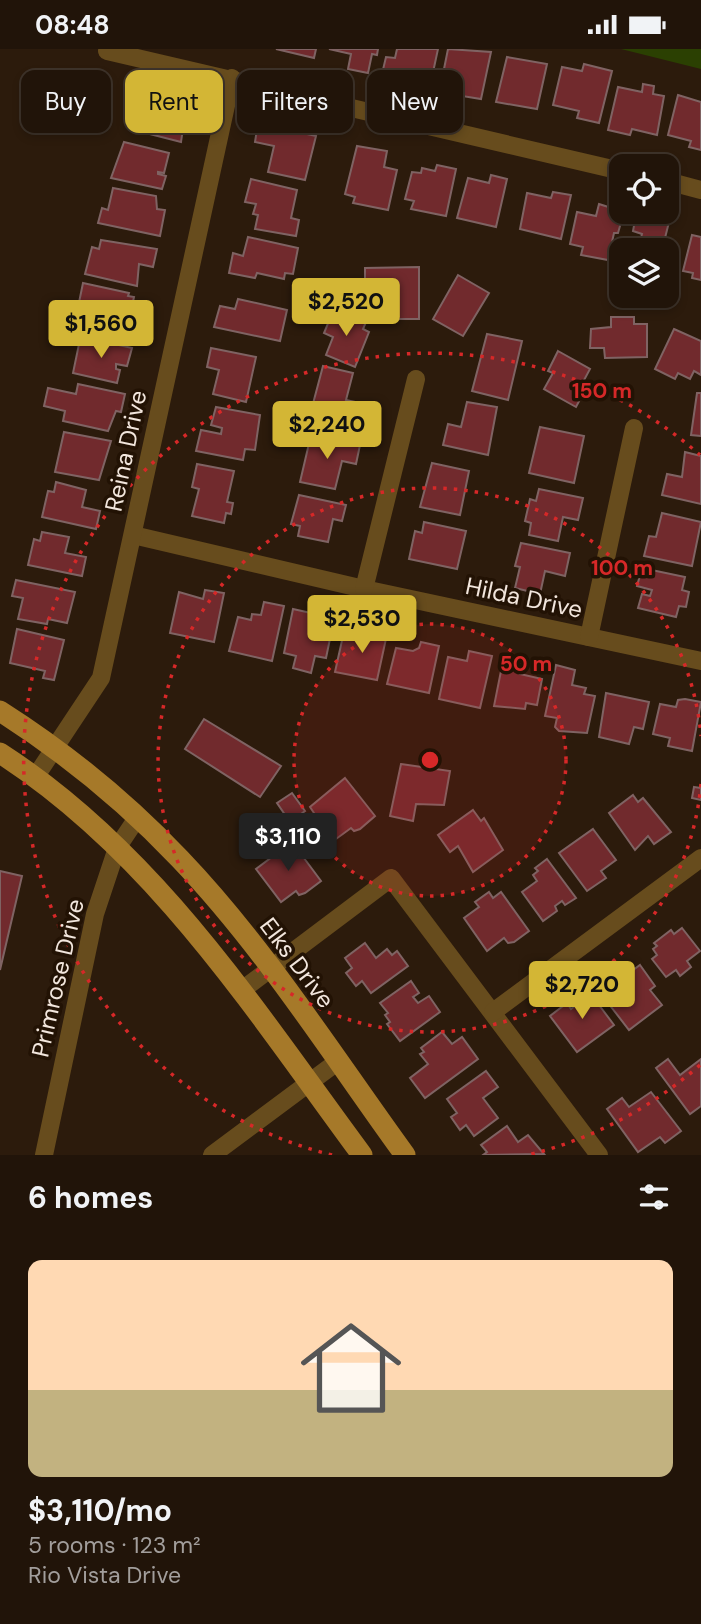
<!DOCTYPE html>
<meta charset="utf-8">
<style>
body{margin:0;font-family:"DM Sans",sans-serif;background:#2d2117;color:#f1f3f6;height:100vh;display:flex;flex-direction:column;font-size:26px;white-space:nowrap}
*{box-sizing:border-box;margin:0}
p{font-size:23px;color:#a29e9c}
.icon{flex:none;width:38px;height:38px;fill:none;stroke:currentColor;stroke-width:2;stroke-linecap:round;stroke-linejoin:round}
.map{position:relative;height:1106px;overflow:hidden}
.details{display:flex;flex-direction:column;background:#211409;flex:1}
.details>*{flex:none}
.banner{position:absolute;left:21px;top:21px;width:660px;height:63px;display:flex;gap:14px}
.buttons{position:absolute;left:609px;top:105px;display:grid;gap:14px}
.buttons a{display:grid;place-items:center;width:70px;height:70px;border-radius:14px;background:#211409;box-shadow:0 4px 10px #0003,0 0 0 2px #3e332a;font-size:35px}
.price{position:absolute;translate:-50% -60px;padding:0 16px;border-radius:7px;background:#d3b635;color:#111;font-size:23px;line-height:46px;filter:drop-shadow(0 2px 4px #0008)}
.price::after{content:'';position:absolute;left:50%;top:42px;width:21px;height:16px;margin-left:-10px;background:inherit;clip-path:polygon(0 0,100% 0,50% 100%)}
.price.current{background:#222;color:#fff}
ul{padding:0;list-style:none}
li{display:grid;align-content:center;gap:14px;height:371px;padding:0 28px}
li+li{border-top:2px solid #3e332a}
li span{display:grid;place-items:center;height:217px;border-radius:14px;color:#555}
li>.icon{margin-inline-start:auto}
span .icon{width:126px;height:126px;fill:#fffc;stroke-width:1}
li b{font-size:30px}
h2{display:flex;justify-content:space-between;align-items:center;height:84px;padding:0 28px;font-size:30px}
.chip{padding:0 24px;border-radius:14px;background:#211409;box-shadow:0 4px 10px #0003,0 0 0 2px #3e332a;font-size:24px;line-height:63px}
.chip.current{background:#d3b635;color:#111}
.status{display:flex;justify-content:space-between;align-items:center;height:49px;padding:0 35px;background:#211409;direction:ltr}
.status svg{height:19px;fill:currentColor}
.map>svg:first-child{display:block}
</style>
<div class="status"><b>08:48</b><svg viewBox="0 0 49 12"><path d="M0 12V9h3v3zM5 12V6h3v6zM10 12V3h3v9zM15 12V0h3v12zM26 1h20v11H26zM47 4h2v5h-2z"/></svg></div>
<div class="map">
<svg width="701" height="1106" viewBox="0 0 701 1106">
<rect width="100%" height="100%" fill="#2c1b0c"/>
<path fill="#2b4002" d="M621 0H701V20Z"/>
<g fill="#712a2d" stroke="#7f6363" stroke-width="2">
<path d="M276 0H316L314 9Z"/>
<path d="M329 0H378L377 6 372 5 368 24 348 20 351 5Z"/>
<path d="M397 0H438L432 28 413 24 410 36 381 29 386 8 395 9Z"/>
<path d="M448 0 491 3 481 50 462 47 463 40 448 36 450 31 442 30Z"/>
<path d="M507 8 547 15 537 60 496 53Z"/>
<path d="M584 15 612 22 599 74 577 69 579 62 553 56 562 18 582 22Z"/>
<path d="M643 35 654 37 653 45 664 47 657 86 632 80 630 86 608 81 618 38 642 43Z"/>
<path d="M142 45 187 52 181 93 134 81Z"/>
<path d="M678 46 701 53V101L689 98 691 92 668 86Z"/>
<path d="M258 74 316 87 305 131 268 123 274 97 255 93Z"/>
<path d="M124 93 169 104 164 124 158 123V125L166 127 162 140 111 129Z"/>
<path d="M357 97 387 102 384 118 397 121 388 161 353 154 355 148 345 145Z"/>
<path d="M437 116 456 120 446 167 411 160 414 152 405 150 412 123 421 124 422 119 435 122Z"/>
<path d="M491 126 507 130 496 178 457 169 468 129 489 134Z"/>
<path d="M251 130 297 141 291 169 299 171 296 187 255 180 258 166 253 165 256 155 245 153Z"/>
<path d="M113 139 156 147 157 160 165 161 160 187 98 174 102 159 108 161Z"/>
<path d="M553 143 571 146 561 190 520 180 527 144 551 149Z"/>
<path d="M599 155 624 163 618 184H614L608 211 581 206 583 198 570 195 577 163 596 167Z"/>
<path d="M636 166 669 173 662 201H638L642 185 633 182Z"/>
<path d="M692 186 701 188V231L692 229 693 224 683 222Z"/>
<path d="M248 188 298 199 293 225 285 224 284 230 257 224 255 229 229 224 233 204 243 207Z"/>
<path d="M101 191 157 200 153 218 139 215 137 237 85 225 92 198 99 200Z"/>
<path d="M419 218V270H398V249L365 250V219Z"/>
<path d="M458 226 489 244 463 287 433 270Z"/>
<path d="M83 234 129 244 128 247 134 248 132 257 140 258 134 287 75 273Z"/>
<path d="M238 250 287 261 280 292 214 278 220 257 235 260Z"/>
<path d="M334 260 366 273 363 280 369 283 355 318 326 306 333 288 324 284Z"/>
<path d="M611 268H634V275H647V308L605 309 604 299H590L591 280 611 278Z"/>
<path d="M674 280 701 292V326L694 322 690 330 678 324 675 330 655 320Z"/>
<path d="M487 285 522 292 508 351 472 342Z"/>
<path d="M88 289 132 299 127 317 116 315V320L120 321 117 334 73 324 79 295 86 296Z"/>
<path d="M211 299 256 308 246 353 213 345 219 321 207 318Z"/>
<path d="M558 302 590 320 582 335 578 333 575 338 584 343 576 358 544 340 553 324 548 322Z"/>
<path d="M323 317 353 324 346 351 360 354 354 376 310 366Z"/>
<path d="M78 335 125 345 121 363 116 362 108 382 63 372 65 362 44 357 48 339 76 345Z"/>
<path d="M697 344H701V387L691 386Z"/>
<path d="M467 353 497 358 488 406 443 396 448 375 461 378Z"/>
<path d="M216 358 260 366 255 401 245 400 243 411 196 402 201 381 221 385 222 379 211 376Z"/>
<path d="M540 378 584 387 574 434 529 424Z"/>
<path d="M64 383 111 392 99 431 55 423Z"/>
<path d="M311 386 360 396 356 415 342 412 335 440 300 433Z"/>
<path d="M685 403 701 407V455L662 446 667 425 682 428Z"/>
<path d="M432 414 469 422 460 466 420 458Z"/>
<path d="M197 415 234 422 227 453 233 454 231 465 226 464 224 474 192 467 199 440 192 438Z"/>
<path d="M56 433 86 441 82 458 100 462 96 480 42 468 48 442 54 443Z"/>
<path d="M539 440 583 449 578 471 563 468 558 492 529 486 531 474 525 472 530 450 536 452Z"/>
<path d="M299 446 346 456 342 472 333 470 328 493 298 487 300 477 291 475Z"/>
<path d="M662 464 701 473 692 517 644 507 649 487 656 488Z"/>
<path d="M424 473 466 482 457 520 409 510 415 482 422 484Z"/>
<path d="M42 483 69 488 65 504 86 508 82 527 28 516 34 490 40 492Z"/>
<path d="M521 494 570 504 565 527 545 522 540 545 515 539 520 518 515 517Z"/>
<path d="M642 519 685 528 682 541 689 543 686 558 679 557 676 568 638 559 642 545 650 547 652 541 637 537Z"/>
<path d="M16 531 75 543 67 574 48 570 47 575 18 570 23 549 12 547Z"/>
<path d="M205 541 224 544 214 593 170 584 179 543 203 550Z"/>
<path d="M264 553 284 557 272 612 229 602 238 568 251 571 252 565 261 566Z"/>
<path d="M293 560 311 564 310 570 322 573 321 578 332 580 326 609 315 607 311 624 293 619 296 607 284 604Z"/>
<path d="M17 580 64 591 54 631 43 629 45 622 10 614Z"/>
<path d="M369 581 387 585 377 631 335 623 343 587 360 590V587L368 588Z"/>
<path d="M421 593 439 597 429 644 387 635 396 599 413 602 419 599Z"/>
<path d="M469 602 492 607 480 659 439 650 448 608 467 612Z"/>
<path d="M503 612 522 615 520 625 542 630 537 656 526 654 525 660 494 657Z"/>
<path d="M556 616 575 621 572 636 586 639 584 645 595 647 587 684 559 682 555 678 557 669 545 667Z"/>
<path d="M606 644 649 653 643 680 634 678 629 695 599 688Z"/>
<path d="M685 650 701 653 692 702 668 697 670 689 653 685 660 655 676 658 678 651Z"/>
<path d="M204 670 281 717 260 748 185 700Z"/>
<path d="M401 715 450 722 444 756 416 755 413 772 390 767Z"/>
<path d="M345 729 375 767 360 780 354 782 351 779 336 790 330 783 333 789 317 801 298 776 314 764 310 758Z"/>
<path d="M694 738 701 739V751L692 749Z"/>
<path d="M292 744 305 762 290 773 277 754Z"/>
<path d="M633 746 638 753 643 749 671 783 654 795 648 787 635 801 609 764Z"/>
<path d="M473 761 481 772 484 769 503 801 473 823 458 797 450 803 438 786Z"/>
<path d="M593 780 616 811 601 822 606 829 587 842 559 804Z"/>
<path d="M292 793 321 832 305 844 299 846 296 842 281 853 256 820Z"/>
<path d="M547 810 576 849 565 856 562 852 555 857 557 862 543 872 522 843 537 832 533 826 538 822 535 819Z"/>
<path d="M0 822 22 827 0 921Z"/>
<path d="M489 843 493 849 501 843 529 882 514 893 508 894 504 889 487 902 464 869 479 858 475 853Z"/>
<path d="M682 879 700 902 687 912 691 918 680 927 676 921 666 928 652 910 657 906 653 900 657 897 654 894 671 881 674 885Z"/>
<path d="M365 894 376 909 387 900 392 906 397 902 408 917 371 944 362 932 356 937 346 924 352 919 345 909Z"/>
<path d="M640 916 655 937 650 941 662 956 629 981 605 950 629 932 625 927Z"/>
<path d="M411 932 419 944 413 948 418 954 429 947 440 963 400 992 387 975 390 973 385 966 388 964 380 954Z"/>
<path d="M587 940 614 976 577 1003 550 967 567 954 571 960 581 952 578 947Z"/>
<path d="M442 983 452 995 462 988 478 1010 425 1049 410 1029 428 1015 420 1005 424 1003 421 999Z"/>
<path d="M668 1010 680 1026 701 1010V1057L690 1065 656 1019Z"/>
<path d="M486 1022 498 1038 483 1049 498 1069 474 1087 466 1076 460 1081 451 1068 457 1064 447 1050Z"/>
<path d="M651 1043 681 1082 665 1094 660 1088 638 1103 607 1060 622 1049 629 1058Z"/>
<path d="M507 1077 518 1093 528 1086 544 1105 483 1106 487 1103 481 1096Z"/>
</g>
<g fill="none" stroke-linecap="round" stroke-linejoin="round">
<g stroke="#674c1d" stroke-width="18">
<path d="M107 2 621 122"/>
<path d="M667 132 701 141"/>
<path d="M133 486 364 540 701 612"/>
<path d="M364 540 416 330"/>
<path d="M589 588 634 379"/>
<path d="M36 727 101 629 232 29"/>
<path d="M242 941 391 829 599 1106"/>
<path d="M493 963 701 809"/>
<path d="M44 1106 95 865 117 799 137 769"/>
<path d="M212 1106 337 1013"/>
</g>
<g stroke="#a67929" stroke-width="21">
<path d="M0 662C66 704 126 753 180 810 265 899 333 1007 405 1106"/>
<path d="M0 704C155 804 254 960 362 1106"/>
</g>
</g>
<circle cx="430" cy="711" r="136" fill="#d62828" fill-opacity=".12"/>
<g fill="none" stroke="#d62828" stroke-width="3.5" stroke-dasharray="3.5 7">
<circle cx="430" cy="711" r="136"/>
<path d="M701 735A272 272 0 1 1 701 687"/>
<path d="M700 1016A407 407 0 0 1 528 1106M332 1106A407 407 0 1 1 700 406"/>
</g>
<g text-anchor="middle" stroke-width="7" stroke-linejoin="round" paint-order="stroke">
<g font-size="24" fill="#f2e6dd" stroke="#221204">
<text transform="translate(126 402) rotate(-78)" y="8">Reina Drive</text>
<text transform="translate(524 549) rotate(12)" y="8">Hilda Drive</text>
<text transform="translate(297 914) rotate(53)" y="8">Elks Drive</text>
<text transform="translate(58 929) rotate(-77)" y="8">Primrose Drive</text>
</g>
</g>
<circle cx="430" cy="711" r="10" fill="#d62828" stroke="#221204" stroke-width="3.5"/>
<g font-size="21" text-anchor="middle" font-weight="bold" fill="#d62828" stroke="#221204" stroke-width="7" stroke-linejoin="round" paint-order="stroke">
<text x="602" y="349">150 m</text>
<text x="622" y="526">100 m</text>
<text x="526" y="622">50 m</text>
</g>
</svg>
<div class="buttons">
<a><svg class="icon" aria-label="locate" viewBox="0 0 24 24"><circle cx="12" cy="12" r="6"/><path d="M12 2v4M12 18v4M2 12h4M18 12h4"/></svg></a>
<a><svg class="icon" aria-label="layers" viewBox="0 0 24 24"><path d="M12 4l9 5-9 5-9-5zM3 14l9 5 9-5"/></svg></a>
</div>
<b class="price" style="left:346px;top:289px">$2,520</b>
<b class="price" style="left:101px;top:311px">$1,560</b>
<b class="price" style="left:327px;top:412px">$2,240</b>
<b class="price" style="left:362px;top:606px">$2,530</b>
<b class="price current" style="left:288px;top:824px">$3,110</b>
<b class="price" style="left:582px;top:972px">$2,720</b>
<div class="banner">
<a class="chip">Buy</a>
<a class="chip current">Rent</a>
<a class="chip">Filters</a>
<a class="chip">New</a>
</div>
</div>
<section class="details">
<h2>6 homes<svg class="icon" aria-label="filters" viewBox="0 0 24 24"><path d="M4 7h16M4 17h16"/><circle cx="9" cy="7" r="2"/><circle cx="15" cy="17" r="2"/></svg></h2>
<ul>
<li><span style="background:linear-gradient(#ffd9b3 60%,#c2b280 0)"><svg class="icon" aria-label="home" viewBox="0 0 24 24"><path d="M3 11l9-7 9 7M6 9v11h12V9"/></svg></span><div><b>$3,110/mo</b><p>5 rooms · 123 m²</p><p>Rio Vista Drive</p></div></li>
</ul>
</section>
